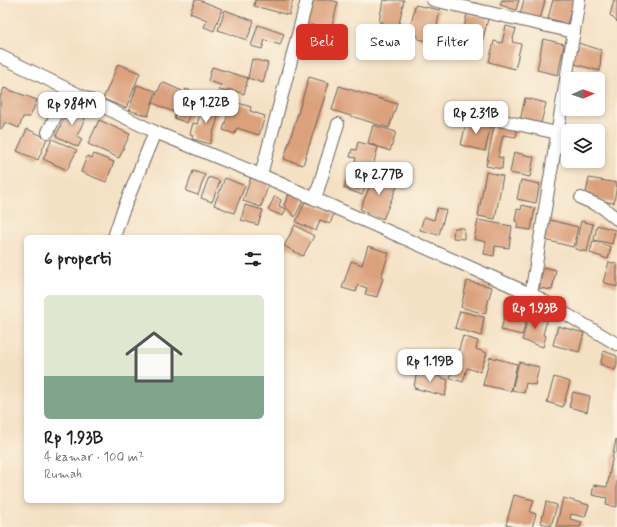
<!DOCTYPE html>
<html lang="id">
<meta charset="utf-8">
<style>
body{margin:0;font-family:Mynerve,sans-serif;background:#f2f2f2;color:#202124;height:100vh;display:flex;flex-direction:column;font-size:15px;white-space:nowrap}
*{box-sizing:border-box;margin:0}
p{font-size:13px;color:#757577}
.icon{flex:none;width:22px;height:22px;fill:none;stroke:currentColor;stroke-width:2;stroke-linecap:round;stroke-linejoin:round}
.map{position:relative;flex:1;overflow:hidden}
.panel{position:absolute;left:24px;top:235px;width:260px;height:268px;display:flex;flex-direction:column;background:#fff;border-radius:6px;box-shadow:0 2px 6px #0003}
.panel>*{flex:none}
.guide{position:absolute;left:296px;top:24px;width:261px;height:36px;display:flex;gap:8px}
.needle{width:26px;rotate:88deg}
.tools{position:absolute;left:561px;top:72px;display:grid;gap:8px}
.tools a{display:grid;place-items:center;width:44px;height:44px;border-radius:6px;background:#fff;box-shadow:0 2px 6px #0003;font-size:20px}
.price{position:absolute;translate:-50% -34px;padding:0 9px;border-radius:8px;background:#fff;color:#222;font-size:13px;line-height:26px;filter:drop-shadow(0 1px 2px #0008)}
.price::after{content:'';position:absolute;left:50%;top:24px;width:12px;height:9px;margin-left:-6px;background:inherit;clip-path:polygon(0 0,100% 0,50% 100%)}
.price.selected{background:#d93025;color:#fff}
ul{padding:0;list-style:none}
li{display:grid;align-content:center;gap:8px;height:212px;padding:0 20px}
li+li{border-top:1px solid #e0e0e0}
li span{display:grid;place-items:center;height:124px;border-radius:6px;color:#555}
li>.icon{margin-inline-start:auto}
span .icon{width:72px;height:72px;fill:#fffc;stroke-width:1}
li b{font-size:17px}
h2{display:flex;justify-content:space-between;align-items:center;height:48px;padding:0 20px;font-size:17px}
.pill{padding:0 14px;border-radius:6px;background:#fff;box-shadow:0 2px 6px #0003;font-size:14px;line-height:36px}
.pill.selected{background:#d93025;color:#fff}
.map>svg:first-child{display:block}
</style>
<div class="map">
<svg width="617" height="527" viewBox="0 0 617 527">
<rect width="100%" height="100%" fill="#fcf5e5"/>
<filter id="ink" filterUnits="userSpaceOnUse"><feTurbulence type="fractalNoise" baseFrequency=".025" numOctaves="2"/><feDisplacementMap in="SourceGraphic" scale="8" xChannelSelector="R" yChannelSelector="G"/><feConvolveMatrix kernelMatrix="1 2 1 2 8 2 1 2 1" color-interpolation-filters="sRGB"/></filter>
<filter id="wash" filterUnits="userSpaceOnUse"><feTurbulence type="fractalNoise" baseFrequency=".012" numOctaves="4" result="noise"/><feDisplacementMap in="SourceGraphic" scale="16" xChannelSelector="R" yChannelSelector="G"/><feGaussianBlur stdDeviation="0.9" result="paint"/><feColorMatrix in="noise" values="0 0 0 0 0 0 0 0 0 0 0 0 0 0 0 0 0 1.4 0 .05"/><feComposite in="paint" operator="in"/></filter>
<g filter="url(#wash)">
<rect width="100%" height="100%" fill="#f4e1c4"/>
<g id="blocks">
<g fill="#dba07c">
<path d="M195 0H199L222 9 214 31 204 27 207 20 190 13Z"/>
<path d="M255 0H293L289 15 254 6Z"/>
<path d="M312 0H330L338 2 331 30 306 23Z"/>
<path d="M383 0 388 1V0H404L399 24 411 25 415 5 440 10 434 42 418 39V36L382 28 383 22H379Z"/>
<path d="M502 0H519L516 10 500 5Z"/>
<path d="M524 0H545L540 20 520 14Z"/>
<path d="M553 0H574L567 24 548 18Z"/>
<path d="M614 0H617V22L610 15Z"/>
<path d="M225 10 254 21 247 40 218 30Z"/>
<path d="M467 14 488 19 481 46 461 41Z"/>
<path d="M258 25 284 34 280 45 265 40 262 49 251 46Z"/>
<path d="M506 26 516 29 512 42 521 44 515 69 489 62 494 41 502 43Z"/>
<path d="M543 39 564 44 558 75 537 70Z"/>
<path d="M575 42 601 50 600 71 571 63Z"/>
<path d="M252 59 268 63 263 83 248 78Z"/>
<path d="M118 64 140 73 126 108 103 99Z"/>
<path d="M212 67 248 78 244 94 228 89 227 92 219 90 221 85 208 81Z"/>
<path d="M309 77 329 83 303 165 284 159Z"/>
<path d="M162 82 182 91 173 112 153 103Z"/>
<path d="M137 85 156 91 148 116 129 110Z"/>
<path d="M339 86 397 104 389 128 332 110Z"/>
<path d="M4 88 37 100 30 117H23L19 128 5 122 2 129 0 128V97Z"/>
<path d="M186 89 199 95 187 123 174 118Z"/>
<path d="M525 98 546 103 540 127 520 121Z"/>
<path d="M232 101 251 107 250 111 265 116 259 135 237 128 235 134 223 130Z"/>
<path d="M204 102 221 107 210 144 192 139 193 135 190 134 193 123 197 124Z"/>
<path d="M70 106 87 114 77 136 82 139 78 147 56 136Z"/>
<path d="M467 119 491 125 485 151 461 145Z"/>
<path d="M99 120 130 134 119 158 88 144Z"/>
<path d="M495 122 518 126 516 137 503 135 498 157 503 158 502 169 486 166Z"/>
<path d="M373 125 396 132 390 151 368 143Z"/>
<path d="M27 129 47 138 38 160 17 151Z"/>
<path d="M52 139 77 150 67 170 43 159Z"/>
<path d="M358 142 378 147 372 170 354 165 356 158 350 157 352 149 356 150Z"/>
<path d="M514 152 534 157 530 177 510 173Z"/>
<path d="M94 154 114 162 106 182 81 172 87 156 92 158Z"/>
<path d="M350 168 370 174 362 195 344 188Z"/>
<path d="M193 171 205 175 198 195 186 191Z"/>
<path d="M486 172 503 176 495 219 478 216Z"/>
<path d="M375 174 399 182 383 219 360 209Z"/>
<path d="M209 177 220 181 212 202 201 198Z"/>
<path d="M251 177 269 183 261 207 243 201Z"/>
<path d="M225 178 245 186 234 213 214 205Z"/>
<path d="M589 178 617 183 614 203 585 198Z"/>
<path d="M521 180 540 184 536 203 517 199Z"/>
<path d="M290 192 304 199 295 217 284 205Z"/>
<path d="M275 196 281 200 279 206 286 209 283 216 268 210Z"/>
<path d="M305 202 334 213 330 224 320 220 316 231 296 222Z"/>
<path d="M245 205 263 210 258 225 241 220Z"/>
<path d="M522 205 535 208 531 230 517 228 518 222 515 221 517 209 521 210Z"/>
<path d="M437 208 446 210 439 235 420 230 424 217 434 220Z"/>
<path d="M478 220 512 226 509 248 495 246 494 256 484 254 486 242 474 239Z"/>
<path d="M550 220 578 227 573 247 541 239 548 226Z"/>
<path d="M581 221 593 224 587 252 575 249Z"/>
<path d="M295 225 314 236 303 256 284 246Z"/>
<path d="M597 225 615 230 612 244 594 240Z"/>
<path d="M454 228H464V239L453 238Z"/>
<path d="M593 241 611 247 608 259 590 253Z"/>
<path d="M368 246 389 253 381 277 383 278 377 297 365 294 367 288 358 285 356 292 342 288 351 261 362 265Z"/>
<path d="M609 262 617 264V287L603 282Z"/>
<path d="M544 267 556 270 552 290 539 288Z"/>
<path d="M467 281 492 287 485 314 461 307Z"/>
<path d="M507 306 520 309 518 318 526 320 522 335 501 330Z"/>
<path d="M460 311 484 317 481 336 455 328Z"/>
<path d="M530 312 548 317 543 334 546 336 543 347 522 340Z"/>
<path d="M558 326 584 333 579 352 553 345Z"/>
<path d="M463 336 478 341 476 349 487 353 480 372 467 368 463 382 450 378Z"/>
<path d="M604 351 617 356V365L615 370 600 364Z"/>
<path d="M490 357 517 364 511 391 483 385Z"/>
<path d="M519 362 539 367 535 385 526 383 524 393 512 390Z"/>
<path d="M417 368 448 380 445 396 414 388Z"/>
<path d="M554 377 570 382 563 407 547 402Z"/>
<path d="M573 392 590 396 587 412 569 407Z"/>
<path d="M616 439H617V507L606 505 607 498 592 495 594 485 607 487Z"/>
<path d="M514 495 534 500 530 512 536 514 532 527H515L506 525Z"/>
<path d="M563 498 589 505 585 517 571 514 570 519 582 522 580 527H556Z"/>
<path d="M546 502 557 505 551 526 541 523Z"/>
</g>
</g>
</g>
<g filter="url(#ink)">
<use href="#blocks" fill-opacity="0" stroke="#686157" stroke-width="1"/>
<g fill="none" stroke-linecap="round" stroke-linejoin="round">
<defs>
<g id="minor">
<path d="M433 0 574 32"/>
<path d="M0 56 155 132 261 175 537 297 617 344"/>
<path d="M464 112 557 133"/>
<path d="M48 132 68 90"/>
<path d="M261 175 307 0"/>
<path d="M581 198 602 207 617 219"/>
<path d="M315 199 338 124"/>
<path d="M114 237 122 213 155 132"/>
<path d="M531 295 579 0"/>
</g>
</defs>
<use href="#minor" stroke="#686157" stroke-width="14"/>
<use href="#minor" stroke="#fff" stroke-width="12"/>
</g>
</g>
</svg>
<div class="tools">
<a><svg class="needle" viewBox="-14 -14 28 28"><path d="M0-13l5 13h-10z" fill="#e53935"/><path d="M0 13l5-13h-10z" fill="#757577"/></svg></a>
<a><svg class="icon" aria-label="layers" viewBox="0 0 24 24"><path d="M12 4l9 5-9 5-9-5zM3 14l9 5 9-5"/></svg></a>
</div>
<b class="price" style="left:206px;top:124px">Rp 1.22B</b>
<b class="price" style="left:72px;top:126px">Rp 984M</b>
<b class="price" style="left:476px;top:135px">Rp 2.31B</b>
<b class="price" style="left:379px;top:196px">Rp 2.77B</b>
<b class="price selected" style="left:535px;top:330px">Rp 1.93B</b>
<b class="price" style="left:430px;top:383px">Rp 1.19B</b>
<div class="guide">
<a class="pill selected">Beli</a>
<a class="pill">Sewa</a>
<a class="pill">Filter</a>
</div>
<section class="panel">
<h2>6 properti<svg class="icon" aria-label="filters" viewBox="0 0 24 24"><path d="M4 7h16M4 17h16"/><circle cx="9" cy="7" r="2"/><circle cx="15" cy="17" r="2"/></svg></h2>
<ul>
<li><span style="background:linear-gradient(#dfe7d0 65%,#7fa58c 0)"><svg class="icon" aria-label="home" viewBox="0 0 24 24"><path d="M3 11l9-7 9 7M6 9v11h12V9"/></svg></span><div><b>Rp 1.93B</b><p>4 kamar · 100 m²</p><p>Rumah</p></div></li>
</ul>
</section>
</div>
